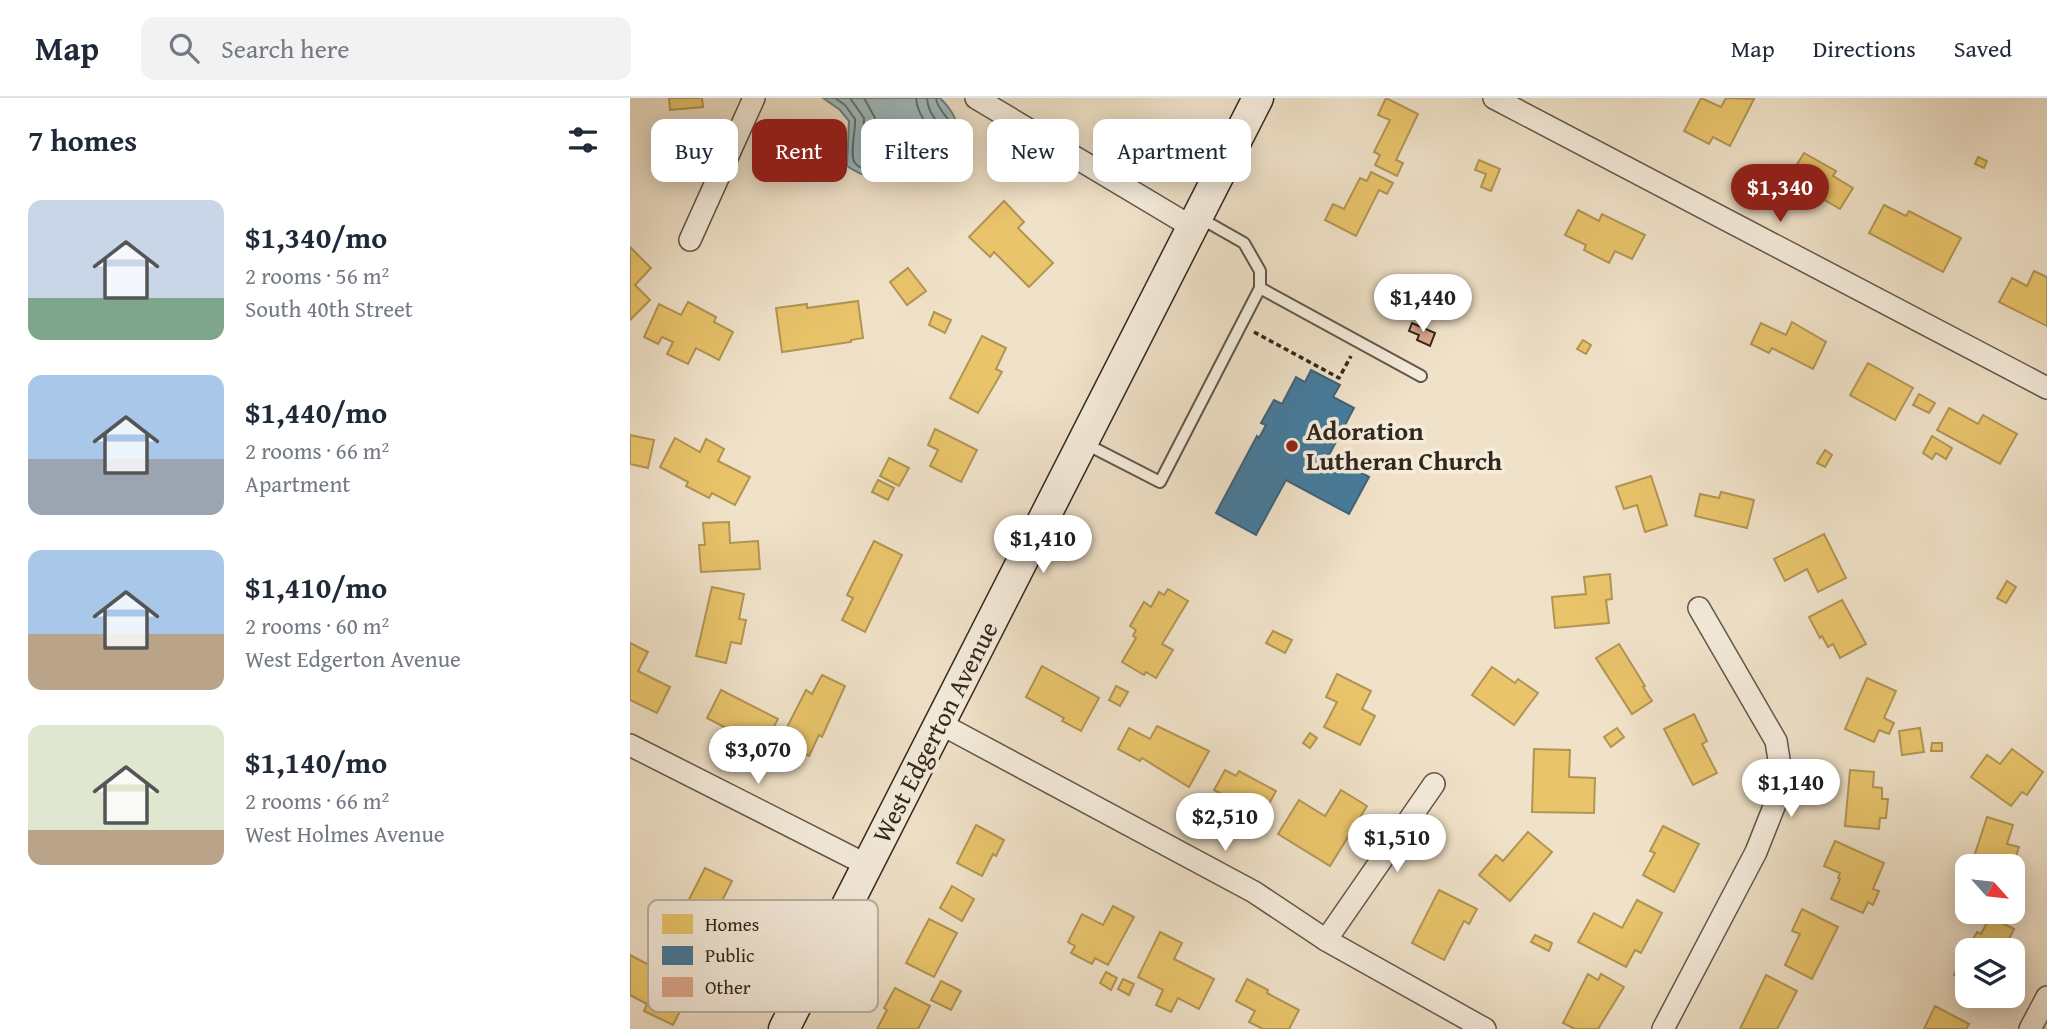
<!DOCTYPE html>
<meta charset="utf-8">
<style>
body{margin:0;font-family:"Gentium Book Plus",serif;background:#f2f2f3;color:#1f2937;height:100vh;display:flex;flex-direction:column;font-size:26px;white-space:nowrap}
*{box-sizing:border-box;margin:0}
p{font-size:23px;color:#747a83}
.icon{flex:none;width:38px;height:38px;fill:none;stroke:currentColor;stroke-width:2;stroke-linecap:round;stroke-linejoin:round}
.map{position:relative;flex:1;overflow:hidden}
.drawer{display:flex;flex-direction:column;background:#fff;width:630px}
.drawer>*{flex:none}
.top-card{position:absolute;left:21px;top:21px;width:665px;height:63px;display:flex;gap:14px}
.needle{width:46px;rotate:117deg}
.controls{position:absolute;left:1325px;top:756px;display:grid;gap:14px}
.controls a{display:grid;place-items:center;width:70px;height:70px;border-radius:14px;background:#fff;box-shadow:0 4px 18px #0003;font-size:35px}
.price{position:absolute;translate:-50% -60px;padding:0 16px;border-radius:24px;background:#fff;color:#222;font-size:23px;line-height:46px;filter:drop-shadow(0 2px 4px #0008)}
.price::after{content:'';position:absolute;left:50%;top:42px;width:21px;height:16px;margin-left:-10px;background:inherit;clip-path:polygon(0 0,100% 0,50% 100%)}
.price.current{background:#8f2418;color:#fff}
ul{padding:0;list-style:none}
li{display:flex;align-items:center;gap:21px;height:175px;padding:0 28px}
li span{display:grid;place-items:center;flex:none;width:196px;height:140px;border-radius:14px;color:#555}
li>.icon{margin-inline-start:auto}
span .icon{width:84px;height:84px;fill:#fffc;stroke-width:1}
li b{font-size:30px}
h2{display:flex;justify-content:space-between;align-items:center;height:84px;padding:0 28px;font-size:30px}
.pill{padding:0 24px;border-radius:14px;background:#fff;box-shadow:0 4px 18px #0003;font-size:24px;line-height:63px}
.pill.current{background:#8f2418;color:#fff}
header{display:flex;align-items:center;gap:42px;box-sizing:border-box;height:98px;padding:0 35px;background:#fff;border-bottom:2px solid #e0e1e3}
header strong{font-size:33px}
nav{display:flex;gap:38px;margin-inline-start:auto;font-size:24px}
.search{width:490px;height:63px;background:#f2f2f3;display:flex;align-items:center;gap:18px;box-sizing:border-box;padding:0 24px;border-radius:14px;color:#747a83;font-size:26px}
main{display:flex;flex:1;min-height:0}
.map>svg:first-child{display:block}
</style>
<header>
<strong>Map</strong>
<div class="search"><svg class="icon" aria-label="search" viewBox="0 0 24 24"><circle cx="10" cy="10" r="6"/><path d="M15 15l6 6"/></svg>Search here</div>
<nav><a>Map</a><a>Directions</a><a>Saved</a></nav>
</header>
<main>
<section class="drawer">
<h2>7 homes<svg class="icon" aria-label="filters" viewBox="0 0 24 24"><path d="M4 7h16M4 17h16"/><circle cx="9" cy="7" r="2"/><circle cx="15" cy="17" r="2"/></svg></h2>
<ul>
<li><span style="background:linear-gradient(#c9d6e8 70%,#7fa58c 0)"><svg class="icon" aria-label="home" viewBox="0 0 24 24"><path d="M3 11l9-7 9 7M6 9v11h12V9"/></svg></span><div><b>$1,340/mo</b><p>2 rooms · 56 m²</p><p>South 40th Street</p></div></li>
<li><span style="background:linear-gradient(#a9c7e8 60%,#9aa5b1 0)"><svg class="icon" aria-label="home" viewBox="0 0 24 24"><path d="M3 11l9-7 9 7M6 9v11h12V9"/></svg></span><div><b>$1,440/mo</b><p>2 rooms · 66 m²</p><p>Apartment</p></div></li>
<li><span style="background:linear-gradient(#a9c7e8 60%,#b9a48a 0)"><svg class="icon" aria-label="home" viewBox="0 0 24 24"><path d="M3 11l9-7 9 7M6 9v11h12V9"/></svg></span><div><b>$1,410/mo</b><p>2 rooms · 60 m²</p><p>West Edgerton Avenue</p></div></li>
<li><span style="background:linear-gradient(#dfe7d0 75%,#b9a48a 0)"><svg class="icon" aria-label="home" viewBox="0 0 24 24"><path d="M3 11l9-7 9 7M6 9v11h12V9"/></svg></span><div><b>$1,140/mo</b><p>2 rooms · 66 m²</p><p>West Holmes Avenue</p></div></li>
</ul>
</section>
<div class="map">
<svg width="1417" height="931" viewBox="0 0 1417 931">
<rect width="100%" height="100%" fill="#f0e2c9"/>
<filter id="stains"><feTurbulence type="fractalNoise" baseFrequency=".00286" numOctaves="4"/><feColorMatrix values="0 0 0 0 .2 0 0 0 0 .09 0 0 0 0 .02 0 0 0 .5 -.17"/></filter>
<radialGradient id="worn" r=".72"><stop offset=".6" stop-color="#630" stop-opacity="0"/><stop offset="1" stop-color="#630" stop-opacity=".3"/></radialGradient>
<path fill="#9ebcbf" stroke="#73807f" stroke-width="2" d="M193 0H310C330 19 333 40 332 66 324 73 314 82 303 83 296 84 288 80 281 80 254 79 242 85 217 68L219 23 210 12Z"/>
<g fill="#e9c46a" stroke="#b29553" stroke-width="2">
<path d="M39 0H72L73 9 40 12Z"/>
<path d="M756 0 788 16 766 62 773 65 767 78 745 67 750 57 744 54 760 22 748 17Z"/>
<path d="M1071 0 1091 9 1096 0 1124 1 1100 48 1083 39 1079 46 1054 33Z"/>
<path d="M1174 55 1206 73 1203 78 1223 90 1210 111 1158 81Z"/>
<path d="M1348 59 1357 63 1354 70 1345 66Z"/>
<path d="M849 62 870 71 861 93 851 89 856 76 845 72Z"/>
<path d="M741 74 763 85 757 96 749 92 726 138 695 122 703 106 714 111 730 80 737 83Z"/>
<path d="M374 103 394 124 388 130 423 165 399 189 364 154 360 159 339 139Z"/>
<path d="M1254 107 1276 118 1279 113 1331 140 1313 174 1239 135Z"/>
<path d="M948 112 969 123 972 116 1015 137 1002 161 985 153 979 165 954 152 956 147 935 137Z"/>
<path d="M0 149 21 170 5 187 20 202 0 222Z"/>
<path d="M278 170 296 193 277 207 260 184Z"/>
<path d="M1404 173 1417 179V228L1369 204 1382 180 1397 188Z"/>
<path d="M228 203 233 240 221 242V244L152 254 146 210 177 206V210Z"/>
<path d="M58 204 86 219 84 224 103 234 89 262 66 250 58 266 37 256 43 244 32 239 28 246 14 239 29 206 51 217Z"/>
<path d="M304 214 321 222 315 235 299 227Z"/>
<path d="M1162 224 1196 244 1183 271 1142 250 1139 255 1121 246 1131 225 1156 237Z"/>
<path d="M352 238 376 250 366 271 372 274 348 315 320 300Z"/>
<path d="M953 242 961 247 956 256 947 251Z"/>
<path d="M1238 265 1283 290 1265 322 1220 297Z"/>
<path d="M1289 296 1305 305 1299 315 1283 307Z"/>
<path d="M1319 310 1348 326 1353 317 1387 336 1370 366 1307 332Z"/>
<path d="M305 331 347 352 331 384 300 368 308 352 298 347Z"/>
<path d="M0 337 24 342 18 370 0 366Z"/>
<path d="M1302 338 1322 350 1316 361 1306 355 1302 361 1293 355Z"/>
<path d="M45 340 70 354 76 341 94 351 88 363 120 379 105 407 82 395 79 400 56 388 58 384 30 369Z"/>
<path d="M1195 352 1202 357 1195 369 1187 365Z"/>
<path d="M259 360 279 370 269 388 250 378Z"/>
<path d="M1021 378 1037 427 1015 434 1007 407 994 411 986 389Z"/>
<path d="M248 382 264 390 258 402 242 394Z"/>
<path d="M1091 394 1124 402 1117 430 1065 418 1070 396 1089 400Z"/>
<path d="M99 424 100 445 128 443 130 471 71 474 69 447H75L73 425Z"/>
<path d="M1194 436 1216 480 1188 494 1177 471 1155 483 1144 461Z"/>
<path d="M244 443 272 457 235 534 212 522 223 500 217 497Z"/>
<path d="M980 476 982 501 976 502 979 525 925 530 922 499 956 496 954 479Z"/>
<path d="M1377 483 1386 489 1376 505 1367 500Z"/>
<path d="M82 489 114 496 109 521 116 522 111 546 101 544 96 565 66 558Z"/>
<path d="M538 491 558 503 532 546 543 552 526 580 516 574 514 577 492 564 506 540 503 538 506 532 500 528 514 504 521 509 529 494 534 497Z"/>
<path d="M1212 502 1236 546 1210 560 1203 546 1198 549 1192 538 1190 540 1179 519Z"/>
<path d="M643 533 662 542 655 555 636 545Z"/>
<path d="M0 545 18 554 8 573 40 589 27 615 0 602Z"/>
<path d="M989 546 1015 588 1013 589 1022 603 1002 616 966 560Z"/>
<path d="M412 568 469 600 451 633 432 623 434 620 396 599Z"/>
<path d="M862 569 885 585 888 581 908 595 884 627 842 597Z"/>
<path d="M707 576 741 593 732 611 745 618 730 647 694 629 707 604 696 599Z"/>
<path d="M192 577 215 588 192 639 189 637 179 658 150 643 176 592 182 596Z"/>
<path d="M1237 580 1266 593 1254 620 1264 625 1259 636 1249 632 1244 644 1215 631Z"/>
<path d="M486 588 498 594 490 608 479 602Z"/>
<path d="M91 592 148 621 131 653 94 634 96 630 77 620Z"/>
<path d="M1064 616 1077 643 1072 646 1087 675 1063 687 1034 631Z"/>
<path d="M527 628 579 653 559 689 512 660 510 663 488 651 499 630 520 641Z"/>
<path d="M987 630 994 639 981 649 974 639Z"/>
<path d="M1290 630 1294 654 1272 657 1269 633Z"/>
<path d="M680 635 687 640 680 650 673 645Z"/>
<path d="M1302 645H1312V653H1301Z"/>
<path d="M904 651 940 652 939 679 965 680 964 715 902 714Z"/>
<path d="M1382 651 1413 674 1397 697 1392 694 1381 708 1341 679 1357 657 1370 666Z"/>
<path d="M595 672 606 678 609 673 646 693 630 722 599 706 601 701 584 692Z"/>
<path d="M1220 672 1244 674 1243 689 1252 690V701H1258L1256 720H1250L1249 731 1215 728Z"/>
<path d="M711 692 737 708 700 768 648 736 669 702 695 718Z"/>
<path d="M1357 719 1383 727 1377 746 1389 749 1385 761 1392 763 1382 795V768H1341Z"/>
<path d="M346 727 374 742 366 758 363 756 352 778 327 765Z"/>
<path d="M1033 728 1069 746 1044 794 1013 777 1025 755 1020 753Z"/>
<path d="M898 734 922 754 880 803 849 777 866 757 873 763Z"/>
<path d="M1205 743 1254 765 1243 791 1249 793 1243 807 1238 804 1233 815 1201 801 1210 781 1208 780 1210 775 1194 768Z"/>
<path d="M75 770 102 783 85 817 89 819 82 833 75 830 76 827 52 815Z"/>
<path d="M322 788 344 801 332 823 310 810Z"/>
<path d="M809 792 847 811 839 826 834 823 814 862 782 845Z"/>
<path d="M1007 802 1032 815 1011 855 1005 852 996 869 948 844 964 815 992 830Z"/>
<path d="M483 808 504 819 478 867 465 860 462 866 441 855 445 848 438 844 452 816 473 827Z"/>
<path d="M1172 811 1208 829 1182 881 1155 867 1170 836 1162 833Z"/>
<path d="M1360 819 1384 831 1376 847 1378 849 1376 852H1337L1347 834 1351 836Z"/>
<path d="M299 821 327 835 304 879 276 865Z"/>
<path d="M530 834 552 845 544 861 584 881 569 911 548 900 541 914 526 907 533 892 508 879Z"/>
<path d="M905 837 922 845 919 853 901 844Z"/>
<path d="M1337 852V885L1324 877Z"/>
<path d="M0 857 17 866 22 858 59 877 52 890 60 894 43 927 14 913 17 906 0 897Z"/>
<path d="M476 874 487 880 481 892 470 885Z"/>
<path d="M958 876 968 882 971 876 994 889 968 931H945L933 925Z"/>
<path d="M1136 877 1167 893 1147 931H1110Z"/>
<path d="M493 881 504 886 499 897 488 891Z"/>
<path d="M617 881 638 892 637 895 669 912 659 931H633L619 924 625 913 606 903Z"/>
<path d="M311 883 331 893 321 912 301 902Z"/>
<path d="M265 890 300 908 288 931H247L257 912 254 910Z"/>
<path d="M1305 908 1339 926 1336 931H1294Z"/>
</g>
<path fill="#457b9d" stroke="#3f6277" stroke-width="2" d="M681 272 710 287 703 299 724 310 699 357 739 379 719 416 656 382 626 437 586 415 627 338 629 340 636 327 631 325 644 302 652 306 666 279 675 284Z"/>
<g fill="none" stroke-linecap="round" stroke-linejoin="round">
<g stroke="#68726e" stroke-width="2">
<path d="M205 0 215 7 225 21C226 31 219 58 225 65 236 79 268 72 284 73 291 74 299 77 306 75 313 73 319 69 325 64 326 53 327 40 323 29 318 19 307 11 306 0"/>
<path d="M220 0 234 20 233 60 254 66 280 64 302 67 316 59C321 28 298 23 297 0"/>
<path d="M234 0 245 20 244 52C261 57 283 54 301 56L306 52C305 31 287 20 286 0"/>
</g>
</g>
<path fill="#dda98d" stroke="#32271e" stroke-width="2" d="M782 225 805 235 800 248 787 242 789 237 779 233Z"/>
<g fill="none" stroke-linecap="round" stroke-linejoin="round">
<defs>
<g id="lane">
<path d="M630 190 791 278"/>
<path d="M454 345 530 384 630 190V173L614 145 570 120"/>
</g>
<g id="street">
<path d="M346 0 562 129"/>
<path d="M864 0 1417 290"/>
<path d="M60 142 124 0"/>
<path d="M309 625 624 794 696 842 855 931"/>
<path d="M0 647 237 767"/>
<path d="M696 842 804 686"/>
<path d="M1033 931 1126 754 1153 686 1146 643 1069 510"/>
<path d="M1400 931 1417 899"/>
</g>
<path id="secondary" d="M154 931 628 0"/>
</defs>
<use href="#lane" stroke="#625649" stroke-width="14"/>
<use href="#street" stroke="#625649" stroke-width="24"/>
<use href="#secondary" stroke="#32271e" stroke-width="33"/>
<path stroke="#32271e" stroke-width="3.5" stroke-dasharray="5 3.5" stroke-linecap="butt" d="M624 234 709 280 721 258"/>
<use href="#lane" stroke="#f5ecdc" stroke-width="10"/>
<use href="#street" stroke="#f5ecdc" stroke-width="21"/>
<use href="#secondary" stroke="#f5ecdc" stroke-width="30"/>
</g>
<circle fill="#8f2418" stroke="#f5ecdc" stroke-width="2.5" cx="662" cy="348" r="7"/>
<g text-anchor="middle" stroke-width="7" stroke-linejoin="round" paint-order="stroke">
<g font-size="26" font-weight="bold" fill="#32271e" stroke="#f5ecdc" text-anchor="start">
<text x="676" y="342">Adoration<tspan x="676" dy="30">Lutheran Church</tspan></text>
</g>
<g font-size="26" fill="#32271e" stroke="#f5ecdc">
<text transform="translate(305 634) rotate(-63)" y="9">West Edgerton Avenue</text>
</g>
</g>
<rect x="18" y="802" width="230" height="112" rx="10" fill="#f5ecdc" stroke="#bab1a3" stroke-width="2"/>
<rect x="32" y="816" width="31" height="20" fill="#e9c46a"/>
<rect x="32" y="848" width="31" height="19" fill="#457b9d"/>
<rect x="32" y="879" width="31" height="20" fill="#dda98d"/>
<g font-size="19" fill="#32271e">
<text x="75" y="833">Homes</text>
<text x="75" y="864">Public</text>
<text x="75" y="896">Other</text>
</g>
<rect width="100%" height="100%" filter="url(#stains)"/>
<rect width="100%" height="100%" fill="url(#worn)"/>
</svg>
<div class="controls">
<a><svg class="needle" viewBox="-14 -14 28 28"><path d="M0-13l5 13h-10z" fill="#e53935"/><path d="M0 13l5-13h-10z" fill="#747a83"/></svg></a>
<a><svg class="icon" aria-label="layers" viewBox="0 0 24 24"><path d="M12 4l9 5-9 5-9-5zM3 14l9 5 9-5"/></svg></a>
</div>
<b class="price current" style="left:1150px;top:126px">$1,340</b>
<b class="price" style="left:793px;top:236px">$1,440</b>
<b class="price" style="left:413px;top:477px">$1,410</b>
<b class="price" style="left:128px;top:688px">$3,070</b>
<b class="price" style="left:1161px;top:721px">$1,140</b>
<b class="price" style="left:595px;top:755px">$2,510</b>
<b class="price" style="left:767px;top:776px">$1,510</b>
<div class="top-card">
<a class="pill">Buy</a>
<a class="pill current">Rent</a>
<a class="pill">Filters</a>
<a class="pill">New</a>
<a class="pill">Apartment</a>
</div>
</div>
</main>
